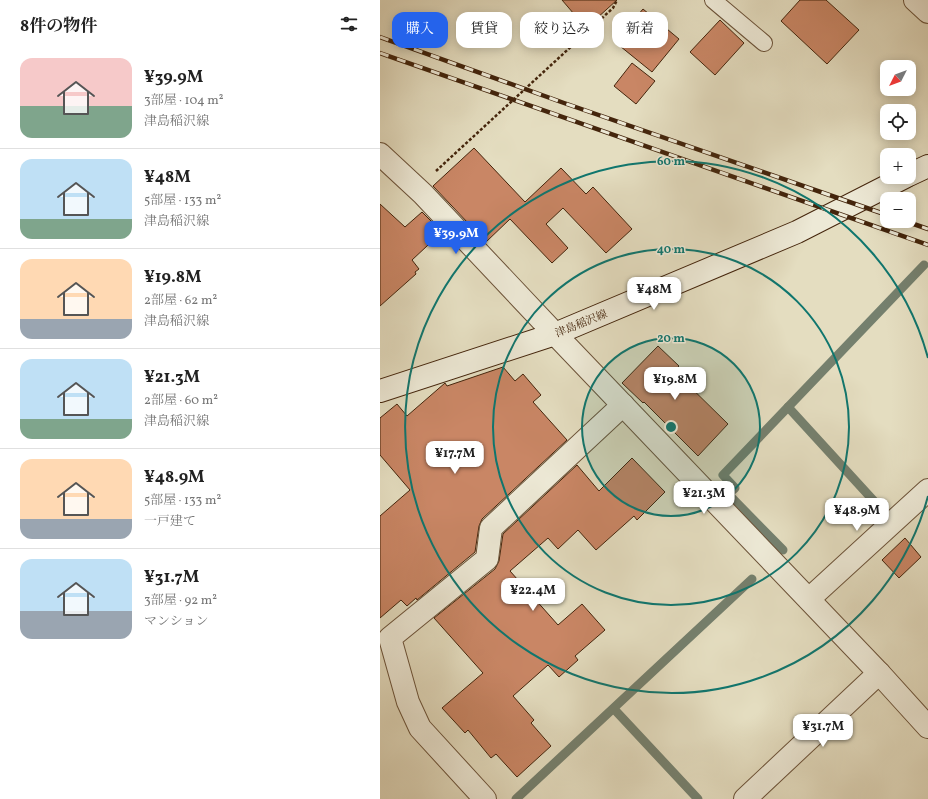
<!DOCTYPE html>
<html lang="ja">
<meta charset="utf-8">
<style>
body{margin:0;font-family:Vollkorn,"Noto Serif JP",serif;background:#f6f6f6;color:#222;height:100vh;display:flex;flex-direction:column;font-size:15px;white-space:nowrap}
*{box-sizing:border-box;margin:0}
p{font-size:13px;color:#767676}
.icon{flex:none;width:22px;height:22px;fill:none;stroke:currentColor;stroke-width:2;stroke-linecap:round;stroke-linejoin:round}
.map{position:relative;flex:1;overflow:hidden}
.drawer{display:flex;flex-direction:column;background:#fff;width:380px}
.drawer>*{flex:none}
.guide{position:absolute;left:12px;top:12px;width:380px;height:36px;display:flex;gap:8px}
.needle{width:26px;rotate:228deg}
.fabs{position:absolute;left:500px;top:60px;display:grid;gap:8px}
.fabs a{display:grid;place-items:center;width:36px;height:36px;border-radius:8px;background:#fff;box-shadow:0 2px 10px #0003;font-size:20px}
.price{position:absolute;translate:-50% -34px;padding:0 9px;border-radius:8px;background:#fff;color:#222;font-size:13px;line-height:26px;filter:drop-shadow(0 1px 2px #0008)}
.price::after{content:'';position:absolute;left:50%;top:24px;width:12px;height:9px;margin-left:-6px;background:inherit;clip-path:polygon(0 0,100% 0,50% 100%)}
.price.current{background:#2563eb;color:#fff}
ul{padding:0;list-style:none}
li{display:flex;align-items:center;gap:12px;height:100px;padding:0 20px}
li+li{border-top:1px solid #e0e0e0}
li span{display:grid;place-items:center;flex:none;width:112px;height:80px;border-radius:12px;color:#555}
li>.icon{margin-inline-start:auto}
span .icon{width:48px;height:48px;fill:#fffc;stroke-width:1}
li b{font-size:17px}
h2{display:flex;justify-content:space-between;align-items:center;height:48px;padding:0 20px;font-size:17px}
.pill{padding:0 14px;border-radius:12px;background:#fff;box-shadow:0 2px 10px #0003;font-size:14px;line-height:36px}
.pill.current{background:#2563eb;color:#fff}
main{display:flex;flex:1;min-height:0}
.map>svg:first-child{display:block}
</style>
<main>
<section class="drawer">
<h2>8件の物件<svg class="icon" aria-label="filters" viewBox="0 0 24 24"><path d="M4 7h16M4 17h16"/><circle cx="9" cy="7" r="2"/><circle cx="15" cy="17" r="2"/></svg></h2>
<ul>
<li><span style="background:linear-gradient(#f6c9c9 60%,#7fa58c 0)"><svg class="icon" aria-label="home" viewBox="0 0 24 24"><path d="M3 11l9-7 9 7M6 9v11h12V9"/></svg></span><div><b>¥39.9M</b><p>3部屋 · 104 m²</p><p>津島稲沢線</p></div></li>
<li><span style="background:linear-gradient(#bfe0f5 75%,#7fa58c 0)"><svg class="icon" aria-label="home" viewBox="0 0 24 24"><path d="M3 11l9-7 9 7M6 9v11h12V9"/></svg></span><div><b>¥48M</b><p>5部屋 · 133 m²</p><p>津島稲沢線</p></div></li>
<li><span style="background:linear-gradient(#ffd9b3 75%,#9aa5b1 0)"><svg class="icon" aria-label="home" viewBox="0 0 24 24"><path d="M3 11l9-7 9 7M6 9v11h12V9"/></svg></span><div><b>¥19.8M</b><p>2部屋 · 62 m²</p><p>津島稲沢線</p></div></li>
<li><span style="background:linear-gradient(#bfe0f5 75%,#7fa58c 0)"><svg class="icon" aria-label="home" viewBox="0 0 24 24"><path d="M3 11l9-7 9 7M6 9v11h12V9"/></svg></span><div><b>¥21.3M</b><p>2部屋 · 60 m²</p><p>津島稲沢線</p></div></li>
<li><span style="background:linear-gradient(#ffd9b3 75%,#9aa5b1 0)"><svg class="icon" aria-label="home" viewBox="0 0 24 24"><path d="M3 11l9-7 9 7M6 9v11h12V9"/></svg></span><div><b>¥48.9M</b><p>5部屋 · 133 m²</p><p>一戸建て</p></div></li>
<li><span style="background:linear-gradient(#bfe0f5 65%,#9aa5b1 0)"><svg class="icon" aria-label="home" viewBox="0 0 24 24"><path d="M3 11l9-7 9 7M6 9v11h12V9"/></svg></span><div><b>¥31.7M</b><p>3部屋 · 92 m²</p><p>マンション</p></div></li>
</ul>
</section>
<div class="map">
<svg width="548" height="799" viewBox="0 0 548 799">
<rect width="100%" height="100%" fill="#e4ddc0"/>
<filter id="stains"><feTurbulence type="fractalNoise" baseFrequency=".005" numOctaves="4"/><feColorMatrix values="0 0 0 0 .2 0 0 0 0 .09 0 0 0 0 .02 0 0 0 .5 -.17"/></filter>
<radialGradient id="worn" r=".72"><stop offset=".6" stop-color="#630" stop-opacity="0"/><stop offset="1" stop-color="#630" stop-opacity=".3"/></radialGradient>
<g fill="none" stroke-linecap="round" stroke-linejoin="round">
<g stroke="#75806e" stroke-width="9">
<path d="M408 407 504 512"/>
<path d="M403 550 348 494 355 488 343 475 544 265"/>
<path d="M234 709 318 799"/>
<path d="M136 799 372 579"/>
</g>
</g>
<g fill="#c98665" stroke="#44250c">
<path d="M182 0H237L206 28Z"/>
<path d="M420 0H446L479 30 447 64 401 21Z"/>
<path d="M263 9 299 39 272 72 235 42Z"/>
<path d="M340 20 364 43 335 75 310 52Z"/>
<path d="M252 63 275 81 256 104 234 86Z"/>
<path d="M94 148 145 202 181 168 206 194 213 187 252 229 226 253 183 208 166 224 188 248 172 263 130 219 106 242 53 186Z"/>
<path d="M0 204 25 227 42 212 62 232 32 260 39 269 35 272 36 274 0 306Z"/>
<path d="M278 346 299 366 294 371 348 424 318 456 264 402 263 403 242 383Z"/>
<path d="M123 367 135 381 143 374 161 395 153 402 187 440 102 519 99 526 95 552 37 600 36 598 27 606 21 600 0 618V516L30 490 0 455V418L17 404 27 416 65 383 67 386Z"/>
<path d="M252 458 285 492 257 520 254 516 216 550 198 530 178 549 168 538 130 571 178 625 202 604 225 630 195 656 198 660 179 677 168 665 133 696 154 720 151 723 171 746 137 777 116 754 111 758 88 730 85 733 62 708 103 673 54 618 115 569 119 561 123 534 197 465 219 491Z"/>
<path d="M525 538 541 557 519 578 502 560Z"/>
</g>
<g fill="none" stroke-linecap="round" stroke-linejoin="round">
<defs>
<path id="service" d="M333 0 384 43"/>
<g id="minor">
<path d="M535 0 548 12"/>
<path d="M0 154 43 194 175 334"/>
<path d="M429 599 548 490"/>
<path d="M105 799 40 728 28 702 10 638 107 559 111 528 243 405"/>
<path d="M365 799 499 673"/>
</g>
<path id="tertiary" d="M175 334 499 673 548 727"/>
<g id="secondary">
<path d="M529 175 548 166"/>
<path d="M0 391 175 334 417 232 525 177"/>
</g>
</defs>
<use href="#service" stroke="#6c5339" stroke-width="18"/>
<use href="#minor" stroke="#6c5339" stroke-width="24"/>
<use href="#tertiary" stroke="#6c5339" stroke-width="24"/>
<use href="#secondary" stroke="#44250c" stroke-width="24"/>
<path stroke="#44250c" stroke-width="2.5" stroke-dasharray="3 2" stroke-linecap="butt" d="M56 171 233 8 237 0"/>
<use href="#service" stroke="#ede9d6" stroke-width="16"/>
<use href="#minor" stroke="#ede9d6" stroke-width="22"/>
<use href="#tertiary" stroke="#ede9d6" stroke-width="22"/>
<use href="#secondary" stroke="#ede9d6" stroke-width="22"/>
<defs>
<g id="rail">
<path d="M0 37 184 103 507 215"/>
<path d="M0 53 548 245"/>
<path d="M525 221 548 229"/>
</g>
</defs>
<use href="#rail" stroke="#44250c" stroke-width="4.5"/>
<use href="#rail" stroke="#ede9d6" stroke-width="3" stroke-dasharray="9" stroke-linecap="butt"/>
</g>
<circle cx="291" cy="427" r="89" fill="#0f766e" fill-opacity=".12"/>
<g fill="none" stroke="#0f766e" stroke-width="2">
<circle cx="291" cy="427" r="89"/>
<circle cx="291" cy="427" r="178"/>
<path d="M548 496A266 266 0 1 1 548 358"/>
</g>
<g text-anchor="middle" stroke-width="3" stroke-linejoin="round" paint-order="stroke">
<g font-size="11" fill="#44250c" stroke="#ede9d6">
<text transform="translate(201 323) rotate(-22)" y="4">津島稲沢線</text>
</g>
</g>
<circle cx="291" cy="427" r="6" fill="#0f766e" stroke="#ede9d6" stroke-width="2"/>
<g font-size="12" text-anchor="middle" font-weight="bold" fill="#0f766e" stroke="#ede9d6" stroke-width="3" stroke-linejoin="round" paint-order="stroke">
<text x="291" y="165">60 m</text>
<text x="291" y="253">40 m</text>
<text x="291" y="342">20 m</text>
</g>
<rect width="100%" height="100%" filter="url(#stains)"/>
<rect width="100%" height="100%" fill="url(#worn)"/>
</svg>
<div class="fabs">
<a><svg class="needle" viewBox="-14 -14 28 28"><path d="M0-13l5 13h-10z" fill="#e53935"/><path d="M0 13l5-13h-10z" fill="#767676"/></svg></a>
<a><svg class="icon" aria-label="locate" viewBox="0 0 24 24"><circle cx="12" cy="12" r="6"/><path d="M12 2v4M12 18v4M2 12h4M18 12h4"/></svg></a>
<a>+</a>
<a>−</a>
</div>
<b class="price current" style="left:76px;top:255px">¥39.9M</b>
<b class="price" style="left:274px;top:311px">¥48M</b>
<b class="price" style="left:295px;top:401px">¥19.8M</b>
<b class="price" style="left:75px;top:475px">¥17.7M</b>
<b class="price" style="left:324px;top:515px">¥21.3M</b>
<b class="price" style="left:477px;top:532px">¥48.9M</b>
<b class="price" style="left:153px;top:612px">¥22.4M</b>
<b class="price" style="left:443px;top:748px">¥31.7M</b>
<div class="guide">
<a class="pill current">購入</a>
<a class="pill">賃貸</a>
<a class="pill">絞り込み</a>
<a class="pill">新着</a>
</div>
</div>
</main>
